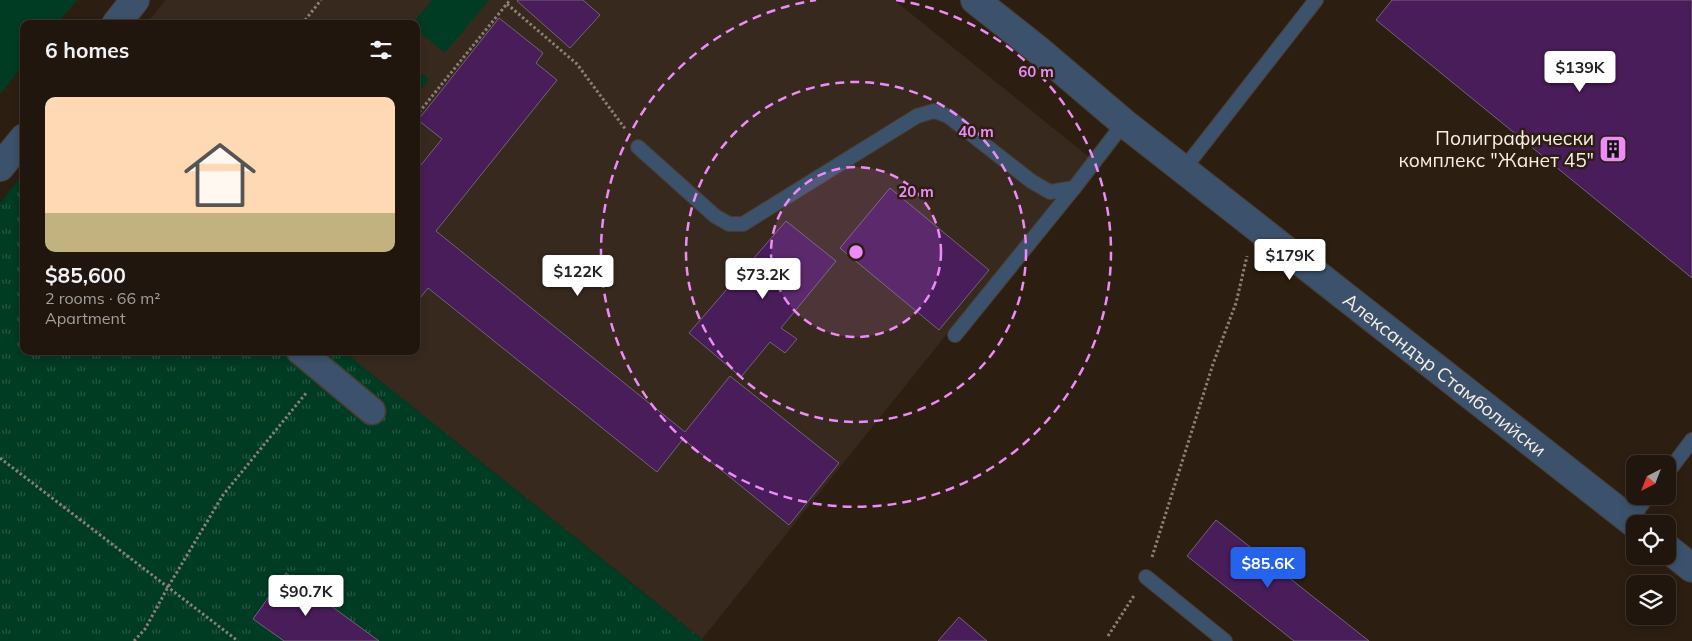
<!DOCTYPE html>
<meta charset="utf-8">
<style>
body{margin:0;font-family:Mulish,sans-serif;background:#2d231b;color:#f1f3f6;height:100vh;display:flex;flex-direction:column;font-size:19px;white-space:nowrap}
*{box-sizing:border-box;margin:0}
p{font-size:16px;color:#a29f9d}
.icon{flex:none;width:28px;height:28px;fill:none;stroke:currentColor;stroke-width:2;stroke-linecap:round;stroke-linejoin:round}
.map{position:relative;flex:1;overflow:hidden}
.details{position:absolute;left:20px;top:20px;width:400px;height:335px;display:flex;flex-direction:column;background:#21160d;border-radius:10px;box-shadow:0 2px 8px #0003,0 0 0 1px #3e352e}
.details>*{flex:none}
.needle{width:32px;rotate:222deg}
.tools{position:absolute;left:1626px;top:455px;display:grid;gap:10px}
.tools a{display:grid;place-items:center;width:50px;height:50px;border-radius:10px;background:#21160d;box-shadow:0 2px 8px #0003,0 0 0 1px #3e352e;font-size:25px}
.price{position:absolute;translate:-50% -42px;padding:0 11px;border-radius:5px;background:#fff;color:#222;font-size:16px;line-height:32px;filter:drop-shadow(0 1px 2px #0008)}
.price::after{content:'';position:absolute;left:50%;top:30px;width:15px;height:11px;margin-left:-8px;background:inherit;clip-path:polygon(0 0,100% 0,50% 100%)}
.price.active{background:#2563eb;color:#fff}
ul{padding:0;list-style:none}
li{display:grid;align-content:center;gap:10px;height:265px;padding:0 25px}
li span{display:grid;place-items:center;height:155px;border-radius:10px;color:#555}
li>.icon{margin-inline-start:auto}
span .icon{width:90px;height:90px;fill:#fffc;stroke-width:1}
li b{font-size:21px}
h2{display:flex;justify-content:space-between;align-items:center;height:60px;padding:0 25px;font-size:21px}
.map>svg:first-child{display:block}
</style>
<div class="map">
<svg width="1692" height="641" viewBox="0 0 1692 641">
<defs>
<pattern id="park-tufts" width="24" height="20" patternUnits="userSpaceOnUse" patternTransform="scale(1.25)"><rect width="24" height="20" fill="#003b23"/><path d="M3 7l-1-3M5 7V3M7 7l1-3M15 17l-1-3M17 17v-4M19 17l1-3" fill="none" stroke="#265843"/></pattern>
</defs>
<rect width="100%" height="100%" fill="#2c1e11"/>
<path fill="#38291e" d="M166 0H894L1089 157 702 639 343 351H416V24H146Z"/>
<path fill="url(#park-tufts)" d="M24 173V351H343L704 641H0V203Z"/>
<g fill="#003b23">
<path d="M0 0H77L57 24H24V65L0 94Z"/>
<path d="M432 0H489L445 53 416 29V24H412Z"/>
<path d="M416 69 429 79 416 95Z"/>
</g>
<g fill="#491c5a" stroke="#706476">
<path d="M518 0H583L600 15 570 48 517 1Z"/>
<path d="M1392 0H1692V278L1376 20Z"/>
<path d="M499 18 543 53 536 63 557 80 436 231 685 432 730 376 839 463 789 525 683 439 657 472 428 288 416 303V171L442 139 418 120Z"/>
<path d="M890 188 989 270 939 330 840 248Z"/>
<path d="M786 221 836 261 781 328 797 339 785 353 770 342 741 377 689 333Z"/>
<path d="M1216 520 1369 641H1294L1187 556Z"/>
<path d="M286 573 379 641H284L253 619Z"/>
<path d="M959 617 987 641H938Z"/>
</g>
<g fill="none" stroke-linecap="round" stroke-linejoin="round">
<defs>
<g id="service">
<path d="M638 147 715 216 729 224H743L917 116 934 111 948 116 1031 181 1050 192 1074 188 1124 123"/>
<path d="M1183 170 1316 0"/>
<path d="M955 335 1074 188"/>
<path d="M1668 472 1692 440"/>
<path d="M1630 520 1648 496"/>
<path d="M1146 577 1225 641"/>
</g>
<path id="minor" d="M300 351 372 411"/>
<g id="tertiary">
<path id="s1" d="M975 0 1037 49 1124 123 1635 524"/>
<path d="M116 24 135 0"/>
<path d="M0 167 24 138"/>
<path d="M1668 549 1692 568"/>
</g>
</defs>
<use href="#service" stroke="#493b2f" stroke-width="16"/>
<use href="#minor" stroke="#493b2f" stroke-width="29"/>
<use href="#tertiary" stroke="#493b2f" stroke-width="30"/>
<g stroke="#8c8075" stroke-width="3" stroke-dasharray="2.5 2.5" stroke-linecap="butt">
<path d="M507 4 577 64 626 130"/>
<path d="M302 24 321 0"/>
<path d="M416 116 510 0"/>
<path d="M0 458 238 641"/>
<path d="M1152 557 1213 364 1236 303 1247 256"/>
<path d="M1108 636 1135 594"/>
<path d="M134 641 145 629 168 587 223 495 307 392"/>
</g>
<use href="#service" stroke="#3c516b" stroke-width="14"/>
<use href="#minor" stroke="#3c516b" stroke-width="26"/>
<use href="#tertiary" stroke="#3c516b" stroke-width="28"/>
</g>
<circle cx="856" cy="252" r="85" fill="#ed8cf9" fill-opacity=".12"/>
<g fill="none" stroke="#ed8cf9" stroke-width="2.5" stroke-dasharray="9 6">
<circle cx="856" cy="252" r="85"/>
<circle cx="856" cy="252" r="170"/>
<path d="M896 0A255 255 0 1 1 816 0"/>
</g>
<defs>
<symbol id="building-square" viewBox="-11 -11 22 22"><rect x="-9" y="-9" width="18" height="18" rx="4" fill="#ed8cf9" stroke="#2c1e11"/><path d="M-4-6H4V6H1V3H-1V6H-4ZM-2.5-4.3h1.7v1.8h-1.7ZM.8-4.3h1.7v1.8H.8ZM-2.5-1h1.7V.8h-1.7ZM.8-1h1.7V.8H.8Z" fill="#111"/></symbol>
</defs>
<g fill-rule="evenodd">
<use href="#building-square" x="1597" y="133" width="32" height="32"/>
</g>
<g text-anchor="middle" stroke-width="5" stroke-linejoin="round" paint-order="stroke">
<g font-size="19" fill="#f9efe6" stroke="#2c1e11" text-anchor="end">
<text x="1594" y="145">Полиграфически<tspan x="1594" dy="22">комплекс "Жанет 45"</tspan></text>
</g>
<g font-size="19" fill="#f9efe6" stroke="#2c1e11">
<text dy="7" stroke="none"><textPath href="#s1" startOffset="601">Александър Стамболийски</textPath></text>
</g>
</g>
<circle cx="856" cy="252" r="8" fill="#ed8cf9" stroke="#2c1e11" stroke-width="2.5"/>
<g font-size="15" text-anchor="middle" font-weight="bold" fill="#ed8cf9" stroke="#2c1e11" stroke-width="5" stroke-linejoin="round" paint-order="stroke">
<text x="1036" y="77">60 m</text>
<text x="976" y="137">40 m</text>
<text x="916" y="197">20 m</text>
</g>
</svg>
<div class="tools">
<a><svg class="needle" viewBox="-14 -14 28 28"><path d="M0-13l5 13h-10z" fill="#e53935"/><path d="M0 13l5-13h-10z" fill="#a29f9d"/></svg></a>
<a><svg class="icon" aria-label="locate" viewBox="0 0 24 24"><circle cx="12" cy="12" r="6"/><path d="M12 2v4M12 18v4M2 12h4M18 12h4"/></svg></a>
<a><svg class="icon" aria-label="layers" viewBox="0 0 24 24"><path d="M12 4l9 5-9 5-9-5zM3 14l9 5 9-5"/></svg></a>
</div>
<b class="price" style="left:1580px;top:93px">$139K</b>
<b class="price" style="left:1290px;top:281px">$179K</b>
<b class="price" style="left:578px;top:297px">$122K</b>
<b class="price" style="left:763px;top:300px">$73.2K</b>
<b class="price active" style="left:1268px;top:589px">$85.6K</b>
<b class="price" style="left:306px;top:617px">$90.7K</b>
<section class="details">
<h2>6 homes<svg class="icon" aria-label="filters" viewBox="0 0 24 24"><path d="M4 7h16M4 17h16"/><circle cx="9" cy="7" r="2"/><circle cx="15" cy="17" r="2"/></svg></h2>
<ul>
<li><span style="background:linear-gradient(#ffd9b3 75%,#c2b280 0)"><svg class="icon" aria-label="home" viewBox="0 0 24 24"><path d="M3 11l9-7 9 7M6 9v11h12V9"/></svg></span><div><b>$85,600</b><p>2 rooms · 66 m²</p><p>Apartment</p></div></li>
</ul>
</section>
</div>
